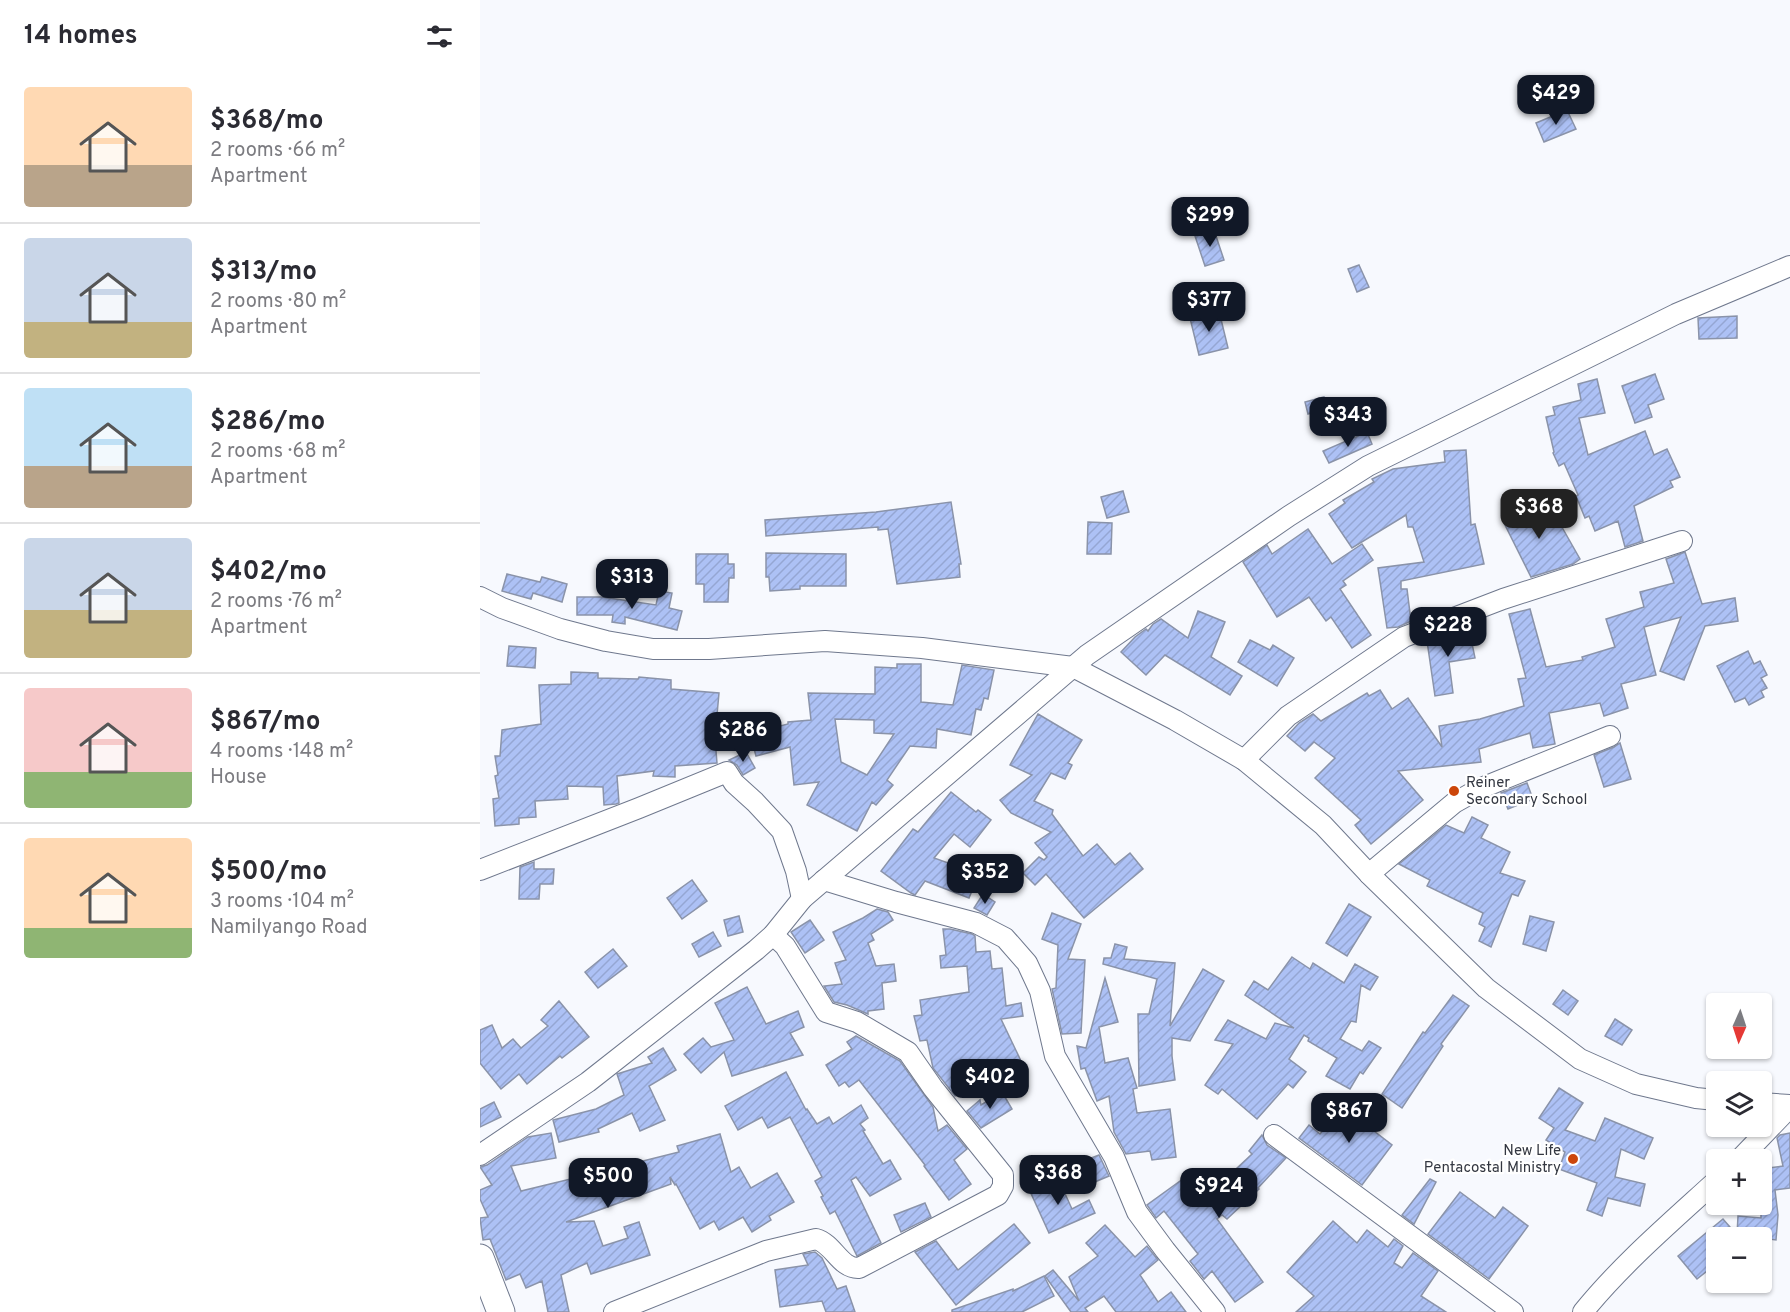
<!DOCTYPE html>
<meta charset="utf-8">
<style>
body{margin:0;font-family:Overpass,sans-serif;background:#f7f7f7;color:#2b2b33;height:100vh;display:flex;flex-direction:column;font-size:22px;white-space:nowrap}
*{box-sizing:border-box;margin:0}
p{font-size:20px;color:#7c7c81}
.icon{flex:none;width:33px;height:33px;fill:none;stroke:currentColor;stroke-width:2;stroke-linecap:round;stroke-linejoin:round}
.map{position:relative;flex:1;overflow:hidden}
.side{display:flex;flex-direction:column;background:#fff;width:480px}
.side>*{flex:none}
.needle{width:39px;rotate:183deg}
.buttons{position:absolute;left:1226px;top:993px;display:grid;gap:12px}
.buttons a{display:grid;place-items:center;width:66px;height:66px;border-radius:6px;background:#fff;box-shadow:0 2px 4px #0004;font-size:30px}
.price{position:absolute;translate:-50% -51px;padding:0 14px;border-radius:12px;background:#111827;color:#fff;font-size:20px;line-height:39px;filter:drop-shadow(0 2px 3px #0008)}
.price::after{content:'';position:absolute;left:50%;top:36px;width:18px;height:14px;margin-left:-9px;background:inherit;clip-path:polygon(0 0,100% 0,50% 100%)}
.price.on{background:#222;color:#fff}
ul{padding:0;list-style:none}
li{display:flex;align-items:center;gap:18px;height:150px;padding:0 24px}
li+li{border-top:2px solid #e1e1e2}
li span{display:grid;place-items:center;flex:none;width:168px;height:120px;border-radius:6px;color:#555}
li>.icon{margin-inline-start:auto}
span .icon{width:72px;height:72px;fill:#fffc;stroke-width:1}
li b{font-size:26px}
h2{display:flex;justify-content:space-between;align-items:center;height:72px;padding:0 24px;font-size:26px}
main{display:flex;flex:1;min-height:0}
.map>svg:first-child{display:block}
</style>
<main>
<section class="side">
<h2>14 homes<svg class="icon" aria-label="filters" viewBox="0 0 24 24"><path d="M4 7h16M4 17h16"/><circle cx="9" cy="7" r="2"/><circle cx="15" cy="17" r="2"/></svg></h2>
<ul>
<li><span style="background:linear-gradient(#ffd9b3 65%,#b9a48a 0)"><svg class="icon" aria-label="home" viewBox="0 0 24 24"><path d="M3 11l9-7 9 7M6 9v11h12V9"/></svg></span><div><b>$368/mo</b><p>2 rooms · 66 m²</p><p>Apartment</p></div></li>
<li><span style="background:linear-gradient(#c9d6e8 70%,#c2b280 0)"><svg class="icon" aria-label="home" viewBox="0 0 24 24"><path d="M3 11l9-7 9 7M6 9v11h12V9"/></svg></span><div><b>$313/mo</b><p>2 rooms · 80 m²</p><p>Apartment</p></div></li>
<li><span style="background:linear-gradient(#bfe0f5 65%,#b9a48a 0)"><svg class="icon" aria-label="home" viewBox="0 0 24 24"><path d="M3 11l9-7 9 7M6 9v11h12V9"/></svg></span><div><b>$286/mo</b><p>2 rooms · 68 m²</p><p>Apartment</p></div></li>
<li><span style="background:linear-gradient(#c9d6e8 60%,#c2b280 0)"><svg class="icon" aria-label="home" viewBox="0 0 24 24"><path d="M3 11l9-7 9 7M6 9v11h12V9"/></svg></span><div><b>$402/mo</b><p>2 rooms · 76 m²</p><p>Apartment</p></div></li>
<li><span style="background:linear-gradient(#f6c9c9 70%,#8fb573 0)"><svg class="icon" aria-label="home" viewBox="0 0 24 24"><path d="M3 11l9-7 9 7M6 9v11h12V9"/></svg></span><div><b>$867/mo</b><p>4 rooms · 148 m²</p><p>House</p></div></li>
<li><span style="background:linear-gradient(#ffd9b3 75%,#8fb573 0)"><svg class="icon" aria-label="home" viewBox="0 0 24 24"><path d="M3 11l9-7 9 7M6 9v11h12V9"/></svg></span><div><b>$500/mo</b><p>3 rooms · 104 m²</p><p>Namilyango Road</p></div></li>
</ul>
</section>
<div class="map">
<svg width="1310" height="1312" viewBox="0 0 1310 1312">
<defs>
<pattern id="building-hatch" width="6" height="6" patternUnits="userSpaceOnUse" patternTransform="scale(1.5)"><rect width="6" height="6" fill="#adc1f5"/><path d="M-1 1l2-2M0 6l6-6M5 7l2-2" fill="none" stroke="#95a6d3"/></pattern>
</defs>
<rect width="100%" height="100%" fill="#f7f9fe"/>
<g fill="url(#building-hatch)" stroke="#8a93a9" stroke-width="1.5" fill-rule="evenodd">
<path d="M1087 110 1096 129 1064 142 1056 123Z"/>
<path d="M734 230 744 260 725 266 715 236Z"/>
<path d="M879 265 889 287 877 292 868 269Z"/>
<path d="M739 311 748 348 719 355 710 318Z"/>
<path d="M1257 316V338L1219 339 1218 318Z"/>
<path d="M1175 374 1184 399 1168 405 1172 417 1155 423 1142 386Z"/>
<path d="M1117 379 1125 413 1099 418 1108 455 1165 431 1174 455 1187 449 1200 477 1190 481 1193 487 1154 506 1163 541 1145 547 1138 521 1115 531 1109 516 1105 518 1096 496 1098 495 1084 463 1079 466 1073 453 1074 452 1066 417 1075 415 1073 407 1101 400 1098 384Z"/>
<path d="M844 397 848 408 828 414 825 402Z"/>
<path d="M887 432 892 444 849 463 843 451Z"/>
<path d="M986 450 991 525 995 524 1004 564 921 581V589H927L931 621 918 627 907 628 898 568 944 562 933 527H928L926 515 872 548 849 514 865 503 863 500 894 482 892 479 913 469 965 462 964 451Z"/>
<path d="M643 491 649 512 627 518 621 497Z"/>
<path d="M1046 494 1057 525 1075 515 1100 559 1093 564 1051 577 1024 523 1035 517 1029 500Z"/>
<path d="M471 502 481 564H479L480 577 417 584 408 529 398 530V527L286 536 285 520 396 512Z"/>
<path d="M608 522 632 523 631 554H607Z"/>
<path d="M828 529 852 564 882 544 893 560 863 581 866 585 860 589 891 635 872 648 851 617 846 621 829 597 797 617 763 562 787 545 792 554Z"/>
<path d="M1205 552 1222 604 1255 598 1258 621 1225 626 1204 680 1180 671 1201 617 1164 627 1176 675 1141 684 1148 708 1124 716 1120 703 1069 713 1075 744 1053 748 1050 733 999 749 1001 762 918 771 943 800 891 844 875 825 881 820 835 778 855 758 834 742 825 751 807 736 819 723 833 714 841 721 887 693 889 696 900 690 912 709 928 698 962 747 959 726 1000 719 1044 706 1038 679 1046 678 1029 614 1050 609 1066 667 1103 660 1102 657 1135 647 1126 619 1164 607 1160 592 1194 583 1186 559Z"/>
<path d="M286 553 366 554V586H320V589L290 591 289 577H286Z"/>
<path d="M216 554H248V564H254V578H249L248 602H224V584H216Z"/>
<path d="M27 574 60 582 62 577 87 584 82 602 53 593 51 599 22 591Z"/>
<path d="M179 591 192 593 189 608 202 611 197 630 145 617V624L132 622 133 615H97V597H122L176 605Z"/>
<path d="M718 611 745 622 731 657 762 676 750 695 685 655 666 675 641 652 655 637 666 629 668 631 673 624 681 619 708 638Z"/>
<path d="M989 629 995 658 969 662 973 693 955 696 947 641 966 634Z"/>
<path d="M770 640 790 650 793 645 814 658 797 686 758 662Z"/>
<path d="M29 646 56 648 55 668 27 666Z"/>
<path d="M1268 651 1274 664 1280 661 1287 675 1281 678 1287 688 1281 691 1284 697 1269 705 1265 698 1255 702 1237 666Z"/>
<path d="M417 664H441V702L473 705 482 665 514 670 508 699 504 698 501 710 496 709 491 735 457 729 456 748 430 746 407 780 413 785 396 805 392 802 377 831 327 805 339 782 314 785 310 747 276 756 270 734 308 724V722L331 720 328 693 395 694V667L417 668ZM355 719 394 720V733L414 734 387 775 361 762Z"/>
<path d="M91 672 118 673V678L158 679 159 677 191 680V689L239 693 237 715H233L237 763 195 766V777L173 776 174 771 137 776 139 803 136 804 124 805 123 787 87 786 88 799 55 801 56 817 39 818V824L15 826 13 799 19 798 15 776 18 775 15 756H20L22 730 61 724 59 685 91 684Z"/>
<path d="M558 714 602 740 588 763 592 765 585 779 571 773 554 801 573 810 572 814 603 856 617 844 635 865 650 853 663 869 604 918 566 874 555 885 543 873 559 857 564 860 567 857 555 843 571 832 531 813 520 800 552 775 530 765Z"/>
<path d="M1140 743 1151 779 1124 787 1114 755 1134 747Z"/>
<path d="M266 752 275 768 263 775 257 765 249 760Z"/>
<path d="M1047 783 1053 799 1028 809 1021 793Z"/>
<path d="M471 792 496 812 498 810 511 820 490 847 474 834 454 858 499 874 489 898 445 881 435 895 431 893 401 871 433 829 438 832Z"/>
<path d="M992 817 1008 825 1001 838 1030 852 1020 873 1045 881 1038 896 1032 894 1011 947 999 941 1005 927 999 924 1003 913 947 886 950 880 919 864 966 825 984 833Z"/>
<path d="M54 862V869H74L73 884H60L59 899H39L40 867Z"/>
<path d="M212 880 227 901 202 919 187 898Z"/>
<path d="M503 894 515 902 507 915 494 908Z"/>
<path d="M869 904 891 917 867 956 846 943Z"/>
<path d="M397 909 408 912 413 920 391 934 394 940 388 943 396 966 414 964 416 981 402 983 404 1009 388 1011V1014L367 1005 354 1002 344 986 362 984 355 963 366 960 353 932 383 918Z"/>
<path d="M572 913 601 924 588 959 605 960 601 1033 582 1034 572 989 576 988 578 945 562 939Z"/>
<path d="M259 916 263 932 248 936 244 920Z"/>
<path d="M1050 916 1074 922 1066 951 1043 944Z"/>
<path d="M330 920 344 940 325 953 311 932Z"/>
<path d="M463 929H470L492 934 495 936 496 952 510 951 512 969 522 968 526 1006 541 1003 543 1016 521 1019 542 1063 493 1075 498 1091 475 1096 453 1068 447 1040 440 1041 434 1016 442 1015 440 1000 489 992 487 966 461 968 460 956 466 955Z"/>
<path d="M233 932 241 946 219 957 212 944Z"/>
<path d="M635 944 647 947 644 959 695 963 690 1026 723 969 744 981 710 1041 692 1038V1056L695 1080 659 1086 658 1014H669L677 979 623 964 624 958H631Z"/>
<path d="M133 949 147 966 118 988 105 972Z"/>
<path d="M812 957 830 969 833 963 864 983 875 964 898 977 890 990 881 985 876 1022 871 1021 860 1039 882 1051 889 1041 901 1048 883 1074 880 1072 870 1089 846 1076 857 1058 828 1041 829 1038 824 1035 809 1059 826 1072 813 1088 808 1084 777 1119 742 1089 738 1094 725 1085 753 1044 735 1040 748 1020 786 1039 795 1023 814 1028 765 995 774 981 788 990Z"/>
<path d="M625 978 638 1022 619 1027 625 1063 648 1058 657 1088 653 1089 657 1113 690 1109 696 1157 672 1160 670 1151 646 1154 634 1132 629 1096 617 1101 605 1068 601 1069 597 1046 606 1048Z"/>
<path d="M267 987 286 1024 318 1011 324 1027 310 1033 323 1055 252 1076 244 1052 221 1073 204 1054 223 1038 231 1047 254 1040 235 1003Z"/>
<path d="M1083 990 1098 1001 1088 1015 1073 1004Z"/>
<path d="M973 995 989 1006 961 1044 963 1046 922 1108 902 1094 943 1032 945 1033Z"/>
<path d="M79 1001 109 1037 82 1058 80 1056 47 1084 39 1074 21 1089 0 1063V1030L12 1025 22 1048 33 1039 41 1048 68 1026 61 1020Z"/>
<path d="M1135 1019 1152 1030 1142 1045 1125 1036Z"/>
<path d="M376 1036 420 1061 453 1107 458 1131 467 1125 487 1149 474 1160 491 1184 469 1200 444 1166 445 1165 379 1080 369 1087 365 1082 359 1086 346 1065 372 1049 367 1042Z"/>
<path d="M183 1048 196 1070 169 1086 185 1120 160 1131 152 1113 118 1129 119 1132 79 1142 73 1120 116 1109 144 1095 137 1074 172 1063 168 1057Z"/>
<path d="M306 1072 326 1110 327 1109 337 1124 349 1117 353 1124 381 1105 388 1118 380 1124 385 1130 383 1131 403 1164 410 1160 421 1179 390 1196 376 1177 371 1180 401 1243 377 1256 355 1211 350 1214 341 1197 343 1196 335 1181 342 1177 310 1117 288 1128 282 1117 258 1130 245 1106Z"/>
<path d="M1079 1088 1103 1103 1085 1130 1115 1141 1125 1118 1173 1138 1164 1159 1141 1149 1135 1177 1165 1184 1160 1206 1128 1198 1122 1216 1107 1210 1117 1183 1079 1169 1085 1152 1066 1140 1074 1128 1059 1118Z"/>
<path d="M522 1092 532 1109 501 1128 487 1111 500 1100 501 1105Z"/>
<path d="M14 1102 21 1117 0 1127V1109Z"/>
<path d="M866 1103 887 1121 885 1124 912 1145 882 1185 819 1138 829 1125 840 1134Z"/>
<path d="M71 1133 76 1158 31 1166 41 1191 119 1172 120 1174 143 1166 199 1152 197 1146 240 1134 251 1172 259 1167 271 1188 297 1173 314 1202 289 1216 291 1220 272 1232 263 1217 239 1230 234 1221 220 1229 196 1184 195 1185 190 1177 191 1184 86 1222 114 1221 123 1246 148 1238 144 1227 159 1222 170 1255 111 1274 107 1263 81 1275 89 1312H68L62 1281 46 1288 40 1274 26 1280 10 1239 3 1240 0 1218 8 1217 0 1199V1190L12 1185 0 1167 7 1165 48 1137Z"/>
<path d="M1310 1133V1188L1295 1190 1298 1215 1296 1240 1281 1238H1236V1264L1217 1279 1198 1256 1243 1219 1257 1235 1258 1216 1281 1218V1169L1303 1166 1297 1138 1300 1135Z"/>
<path d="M782 1135 787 1145 806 1158 778 1188 779 1189 747 1219 742 1215 737 1219 783 1282 755 1302 732 1271 724 1279 710 1261 718 1254 684 1211 676 1218 667 1205 707 1176 717 1190 719 1189 726 1197 772 1154 769 1151Z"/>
<path d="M619 1155 629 1176 610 1184 601 1162Z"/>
<path d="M577 1176 592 1209 609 1200 615 1213 569 1233 549 1189Z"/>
<path d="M950 1179 956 1182 934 1224 922 1215Z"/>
<path d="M980 1192 1015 1218 1023 1207 1048 1226 1009 1279 948 1234Z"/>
<path d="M445 1203 451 1217 421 1232 414 1215Z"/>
<path d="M853 1221 877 1243 887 1230 908 1247 914 1239 923 1246 914 1263 922 1268 933 1253 958 1271 941 1296 966 1312H816L834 1296 807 1272Z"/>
<path d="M534 1224 550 1243 476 1305 435 1252 456 1241 478 1270Z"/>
<path d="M625 1225 655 1257 667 1246 678 1260 660 1275 678 1302 691 1292 706 1312H636L624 1296 605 1308 608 1312H591L565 1276 573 1270 599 1301 589 1277 618 1256 606 1243Z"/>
<path d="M335 1252 342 1258 357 1289 366 1286 375 1312H346L342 1301 300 1307 295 1270 328 1265 323 1254Z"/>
<path d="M564 1276 574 1296 542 1312H472V1310L533 1289V1291Z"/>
</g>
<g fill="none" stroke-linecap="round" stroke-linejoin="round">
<defs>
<g id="street">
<path d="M0 597 22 608 80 629 126 641 173 649H229L345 641 442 648 593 667 695 720 764 760 843 825 889 874 1006 988 1100 1059 1156 1084 1216 1098 1236 1100"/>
<path d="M764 760 808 716 924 637 1023 599 1202 541"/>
<path d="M0 870 159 808 247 772 254 783 275 802 302 831 316 871 322 899"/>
<path d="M889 874 974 803 999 789 1130 736"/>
<path d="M344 880 416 902 496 923 525 938 547 963 560 991 575 1056 634 1157 657 1212 685 1250 735 1312"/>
<path d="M1281 1103 1310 1105"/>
<path d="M794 1135 1033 1312"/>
<path d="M0 1155 108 1082 276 950 293 935 322 899 607 655 809 516 888 466 1196 314 1310 266"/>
<path d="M1259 1160 1310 1107"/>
<path d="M134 1312 286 1251 336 1239C354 1244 360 1269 379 1268L518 1195 523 1186V1175L453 1088 428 1052 377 1022 346 1012 305 946 293 935"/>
<path d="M1103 1312C1142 1264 1190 1223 1236 1181"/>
</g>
<path id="secondary" d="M0 1258 21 1312"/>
</defs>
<use href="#street" stroke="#6f788d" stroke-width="22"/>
<use href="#secondary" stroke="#6f788d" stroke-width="29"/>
<use href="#street" stroke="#fff" stroke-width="20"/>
<use href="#secondary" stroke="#fff" stroke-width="27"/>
</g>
<g fill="#cc460b" stroke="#fff" stroke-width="2">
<circle cx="974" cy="791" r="6"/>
<circle cx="1093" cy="1159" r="6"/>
</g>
<g text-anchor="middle" stroke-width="4.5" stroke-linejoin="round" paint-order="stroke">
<g font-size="15" fill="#333741" stroke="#fff" text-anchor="start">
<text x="986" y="787">Reiner<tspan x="986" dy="17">Secondary School</tspan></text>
<text x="1081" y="1155" text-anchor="end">New Life<tspan x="1081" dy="17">Pentacostal Ministry</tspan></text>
</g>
</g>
</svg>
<div class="buttons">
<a><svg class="needle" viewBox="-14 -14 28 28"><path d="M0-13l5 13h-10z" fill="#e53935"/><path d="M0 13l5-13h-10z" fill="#7c7c81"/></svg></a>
<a><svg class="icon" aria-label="layers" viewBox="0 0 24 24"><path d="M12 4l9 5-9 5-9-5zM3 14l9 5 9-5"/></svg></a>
<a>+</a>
<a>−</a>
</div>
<b class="price" style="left:1076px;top:126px">$429</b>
<b class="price" style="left:730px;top:248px">$299</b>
<b class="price" style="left:729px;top:333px">$377</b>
<b class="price" style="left:868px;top:448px">$343</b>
<b class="price on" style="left:1059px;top:540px">$368</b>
<b class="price" style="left:152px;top:610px">$313</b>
<b class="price" style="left:968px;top:658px">$228</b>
<b class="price" style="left:263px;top:763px">$286</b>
<b class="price" style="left:505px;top:905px">$352</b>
<b class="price" style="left:510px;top:1110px">$402</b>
<b class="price" style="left:869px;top:1144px">$867</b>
<b class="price" style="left:578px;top:1206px">$368</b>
<b class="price" style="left:128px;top:1209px">$500</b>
<b class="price" style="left:739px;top:1219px">$924</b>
</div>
</main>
